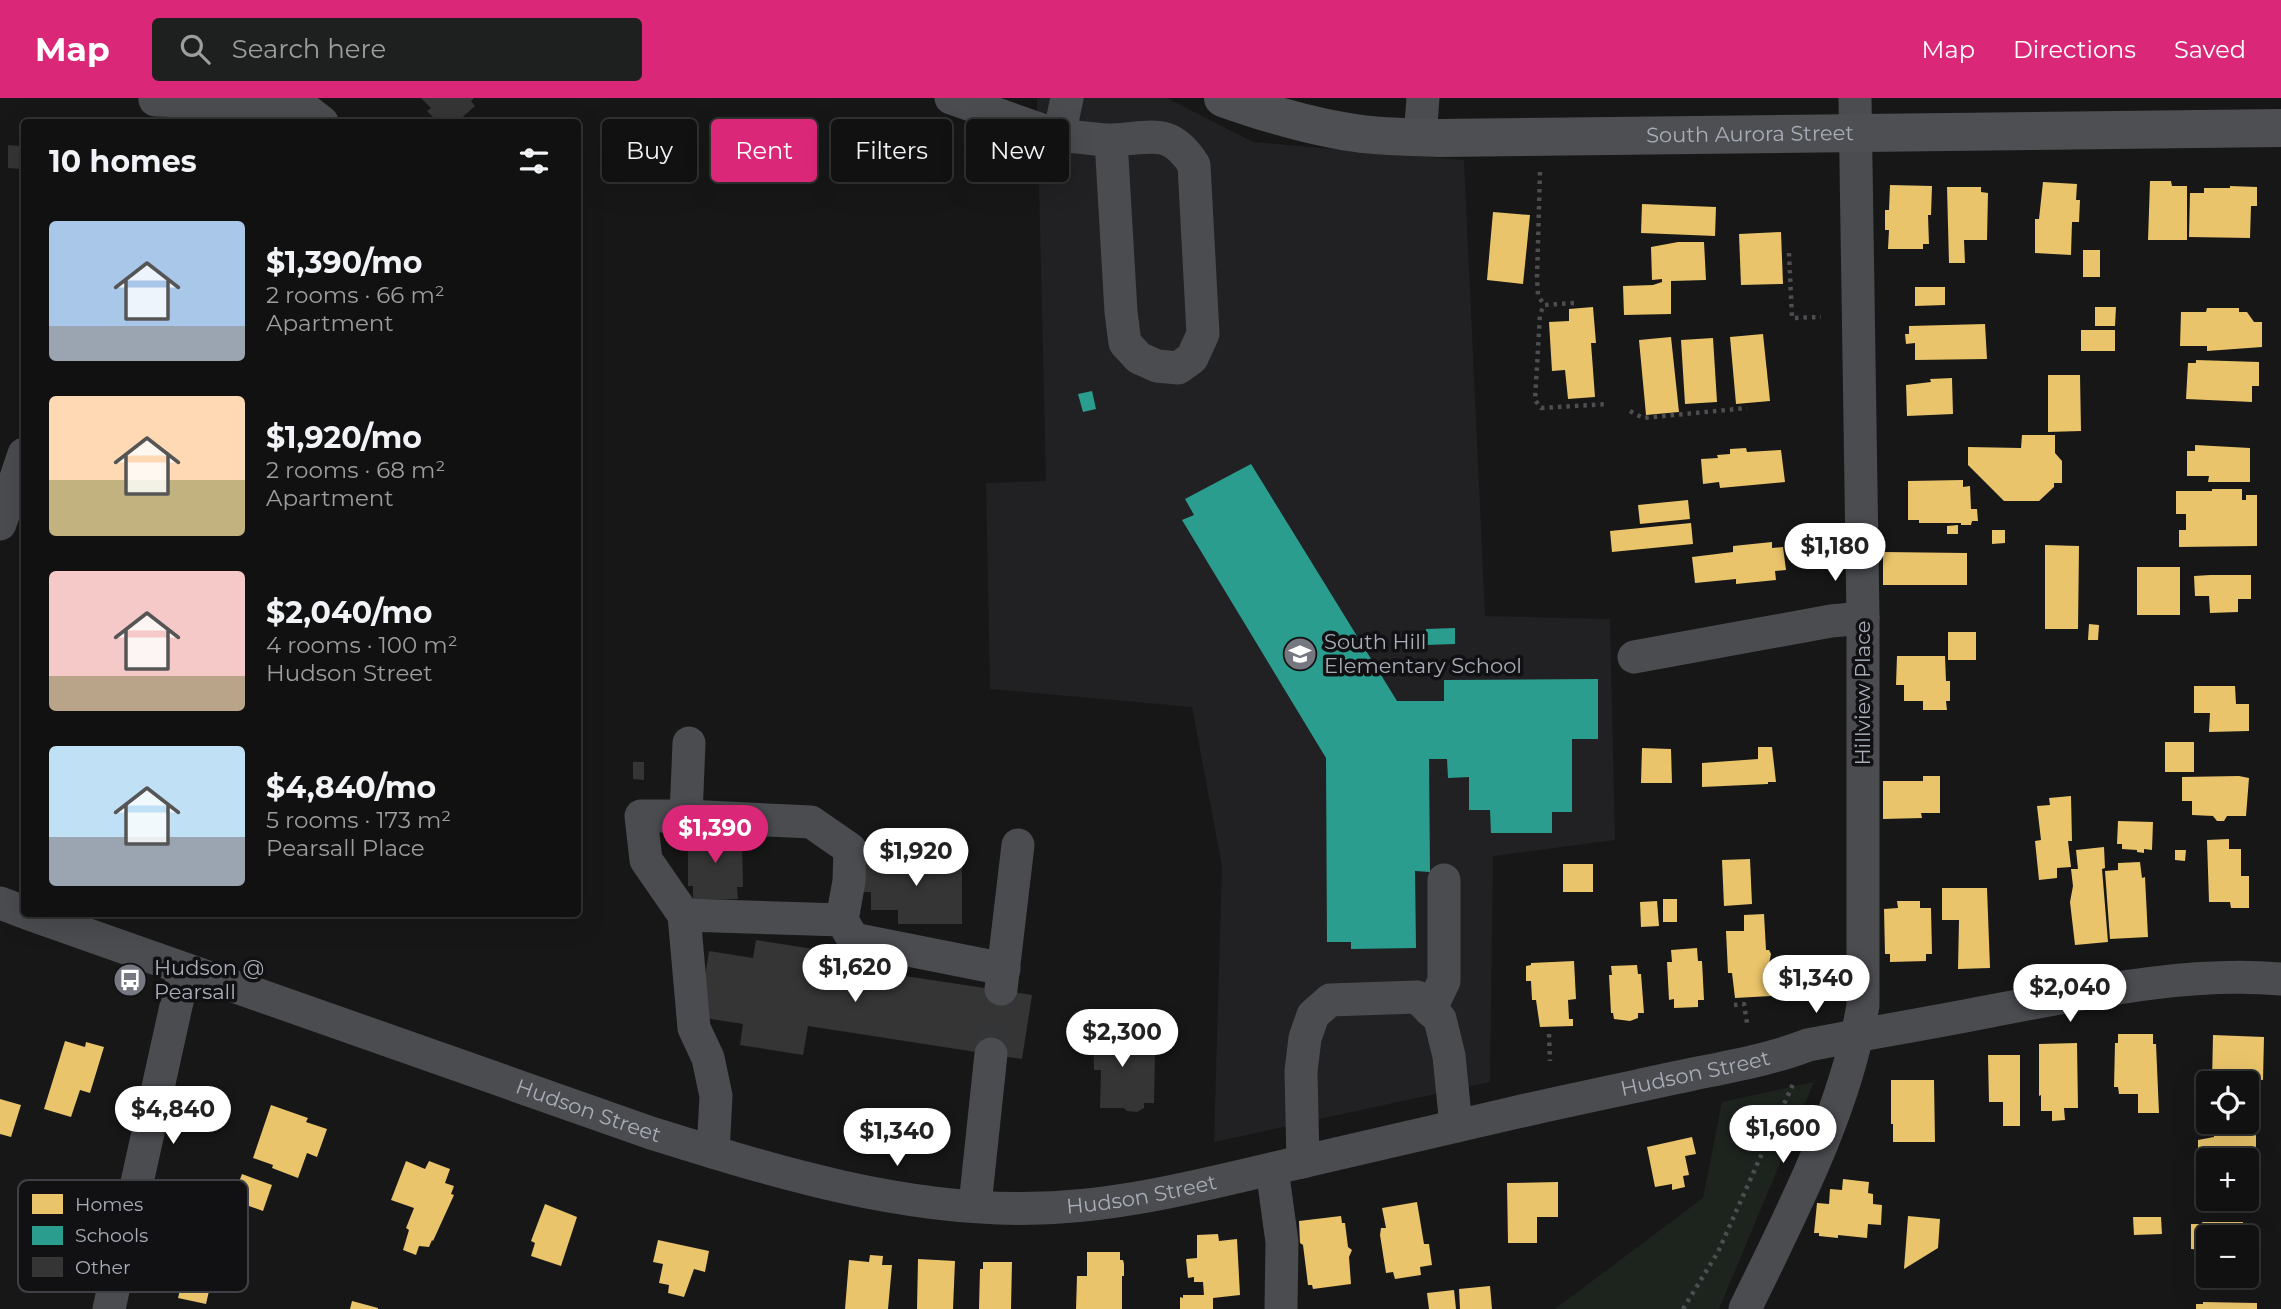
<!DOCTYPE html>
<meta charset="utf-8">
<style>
body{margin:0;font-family:Montserrat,sans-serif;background:#1e1f1f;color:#f1f3f6;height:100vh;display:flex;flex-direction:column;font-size:26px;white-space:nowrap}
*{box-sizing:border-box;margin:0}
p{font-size:23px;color:#9c9d9f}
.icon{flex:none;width:38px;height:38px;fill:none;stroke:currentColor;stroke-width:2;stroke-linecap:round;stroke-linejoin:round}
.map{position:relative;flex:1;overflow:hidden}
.side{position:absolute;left:21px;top:21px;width:560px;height:798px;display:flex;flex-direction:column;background:#111;border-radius:7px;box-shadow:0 7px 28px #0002,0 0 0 2px #303131}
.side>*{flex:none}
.hud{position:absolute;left:602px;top:21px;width:665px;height:63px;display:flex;gap:14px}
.fabs{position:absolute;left:2196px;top:973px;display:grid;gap:14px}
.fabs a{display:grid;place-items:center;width:63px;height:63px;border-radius:7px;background:#111;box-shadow:0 7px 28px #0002,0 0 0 2px #303131;font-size:35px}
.price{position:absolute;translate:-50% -60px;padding:0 16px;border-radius:24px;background:#fff;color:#222;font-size:23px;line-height:46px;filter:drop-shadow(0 2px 4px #0008)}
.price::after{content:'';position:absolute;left:50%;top:42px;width:21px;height:16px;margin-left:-10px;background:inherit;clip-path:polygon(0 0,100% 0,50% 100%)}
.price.on{background:#db2777;color:#fff}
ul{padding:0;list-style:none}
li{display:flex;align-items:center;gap:21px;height:175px;padding:0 28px}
li span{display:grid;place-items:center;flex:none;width:196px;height:140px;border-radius:7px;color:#555}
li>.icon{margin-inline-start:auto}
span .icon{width:84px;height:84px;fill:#fffc;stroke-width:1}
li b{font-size:30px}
h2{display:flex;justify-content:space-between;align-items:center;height:84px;padding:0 28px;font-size:30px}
.tag{padding:0 24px;border-radius:7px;background:#111;box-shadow:0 7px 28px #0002,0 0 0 2px #303131;font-size:24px;line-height:63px}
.tag.on{background:#db2777;color:#fff}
header{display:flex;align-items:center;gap:42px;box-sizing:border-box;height:98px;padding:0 35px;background:#db2777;color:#fff}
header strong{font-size:33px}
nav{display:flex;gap:38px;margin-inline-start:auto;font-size:24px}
.search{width:490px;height:63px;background:#1e1f1f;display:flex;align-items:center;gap:18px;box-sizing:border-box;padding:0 24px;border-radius:7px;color:#9c9d9f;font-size:26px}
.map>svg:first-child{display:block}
</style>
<header>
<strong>Map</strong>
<div class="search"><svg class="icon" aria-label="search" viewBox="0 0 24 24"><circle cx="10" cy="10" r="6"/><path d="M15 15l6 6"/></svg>Search here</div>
<nav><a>Map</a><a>Directions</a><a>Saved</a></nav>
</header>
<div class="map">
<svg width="2281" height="1211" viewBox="0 0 2281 1211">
<rect width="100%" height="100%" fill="#171717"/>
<path fill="#212123" d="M1037 0H1167L1253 44 1464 62 1485 518 1610 521 1615 742 1493 758 1490 984 1214 1044 1222 768 1192 609 990 591 986 385 1046 383Z"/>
<path fill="#1d241e" d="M1814 984 1719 1211H1555L1703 1100 1722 1004Z"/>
<g fill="#e9c46a">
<path d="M2150 83H2171L2172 88H2187V142H2148Z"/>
<path d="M2043 84 2077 86 2076 102H2080L2079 124H2072L2071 157 2035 155V121H2039Z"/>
<path d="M1890 87 1932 88 1931 117H1928L1929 146H1923V151H1888L1889 132H1885V112H1889Z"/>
<path d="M2230 88 2257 89V108H2251L2250 140 2189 139 2190 95H2204V90H2230Z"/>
<path d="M1947 89H1981V94L1988 95 1987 142H1964L1965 165H1949Z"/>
<path d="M1642 106 1716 109 1715 138 1641 135Z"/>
<path d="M1493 114 1530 117 1523 186 1487 182Z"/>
<path d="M1781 134 1783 186 1741 187 1739 136Z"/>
<path d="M1678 144H1704L1706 182 1671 183V216L1624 217 1623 188 1653 187 1662 184V181L1652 182 1651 149Z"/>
<rect x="2083" y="152" width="17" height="27"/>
<path d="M1915 189H1945V207L1915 208Z"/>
<path d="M1593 209 1596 245H1591L1595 299 1568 301 1565 272 1552 273 1549 224 1569 223V211Z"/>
<path d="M2095 209H2116L2115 228H2095Z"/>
<path d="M2207 210H2239V214H2247L2254 224H2262V249L2207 253V248H2180L2181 214H2206Z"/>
<path d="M1985 226 1987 261 1915 262V245L1906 246 1905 236H1909V228Z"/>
<rect x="2081" y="232" width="34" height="21"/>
<path d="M1763 236 1770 303 1736 306 1730 239Z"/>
<path d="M1671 239 1679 314 1646 317 1639 242Z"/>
<path d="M1713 240 1717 304 1685 306 1681 242Z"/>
<path d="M2196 262 2259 264V288H2252V304L2186 301 2188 265H2196Z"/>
<path d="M2048 277H2080L2081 333 2048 334Z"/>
<path d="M1952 280 1953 316 1907 318 1906 287 1931 284 1930 281Z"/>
<path d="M2022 337H2055V355L2062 363V385H2054V389L2039 403H2004L1968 367V349L2021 350Z"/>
<path d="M2195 347 2250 350V384H2208L2209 378H2187V353H2195Z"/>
<path d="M1746 350 1747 354 1781 352 1785 384 1720 390 1719 384 1703 386 1701 361 1718 360 1717 357 1730 356V351Z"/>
<path d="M1963 382V389L1970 388 1971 411H1977L1978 423H1972L1971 427H1961V425H1919V422H1908V383Z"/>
<path d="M2212 391H2242V402H2246V397H2257V448L2179 449V432H2186V416H2176V393H2212Z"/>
<path d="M1688 402 1690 421 1640 426 1638 407Z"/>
<path d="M1691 425 1693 446 1612 454 1610 433Z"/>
<path d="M1958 427V436H1947V428Z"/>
<path d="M1992 432H2005V445L1992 446Z"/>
<path d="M1772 444V450L1783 449 1786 472 1775 473 1776 482 1736 486V481L1695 485 1692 459 1733 454V448Z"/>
<path d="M2045 447 2079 448 2078 531H2045Z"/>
<path d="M1883 454 1967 455V487H1883Z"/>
<rect x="2137" y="469" width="43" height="48"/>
<path d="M2210 477H2251V501H2238V514L2210 515 2209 498H2195L2194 478Z"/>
<path d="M2089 526 2099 527 2098 542H2088Z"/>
<rect x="1948" y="534" width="28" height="28"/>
<path d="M1897 558H1945L1946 583H1950V603H1946L1947 612H1923V603H1904V587H1896Z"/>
<path d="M2194 588H2235L2236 606H2249V633L2209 634 2210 615H2194Z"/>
<rect x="2165" y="644" width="29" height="30"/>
<path d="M1758 649H1772L1776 684H1768V686L1702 689V665L1758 661Z"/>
<path d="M1642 650 1671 651 1672 685H1641Z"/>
<path d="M1923 678H1940V715H1921L1922 720 1883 721V683H1923Z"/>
<path d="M2239 678 2249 680 2246 718H2227L2224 723H2217L2213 718 2192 717V703H2182V679Z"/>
<path d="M2071 698 2072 743H2068L2071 769 2057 770V780L2039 782 2035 743 2041 742 2037 708 2050 707 2049 700Z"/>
<path d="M2118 723 2153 724 2152 752 2144 751V755L2137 754V752L2122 751V746H2117Z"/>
<path d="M2229 741V751H2241V778H2249V810H2231L2230 804H2209L2207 742Z"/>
<path d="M2104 749 2105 770 2102 771 2108 844 2075 847 2070 804 2073 788 2071 771H2078L2076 752Z"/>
<path d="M2175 752H2186L2185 763 2175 762Z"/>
<path d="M1750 761 1752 806 1724 808 1722 762Z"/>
<path d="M2140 764 2142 780 2145 779 2148 839 2110 841 2105 773 2118 772V765Z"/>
<rect x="1563" y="766" width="30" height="28"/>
<path d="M1942 790H1987L1990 870 1958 871 1959 822H1942Z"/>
<rect x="1663" y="801" width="14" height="23"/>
<path d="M1657 803 1659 828 1641 829 1640 804Z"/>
<path d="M1897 803H1920V810H1931L1932 856H1926V863L1890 864V856H1885L1884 811 1898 810Z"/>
<path d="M1764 816 1766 852H1769L1771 856 1768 871 1771 898 1735 900 1732 875H1728L1726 833H1744V817Z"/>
<path d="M1697 850 1698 863H1702L1704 902H1698V909L1674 910V901L1669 902 1667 864H1672L1671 852Z"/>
<path d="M1574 863 1576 901 1568 902 1569 921H1573V928L1540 929 1536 902H1532L1531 883H1526V868L1531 867V865Z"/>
<path d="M1637 867 1638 876H1641L1644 915H1638V920L1630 923 1614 921 1613 915H1611L1609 877H1612L1611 868Z"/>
<path d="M2118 936H2153V946H2156L2159 1015H2138V996H2119L2118 989H2114L2115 945H2118Z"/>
<path d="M2213 937 2264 939 2263 982 2251 981 2250 1001H2247V985L2212 984Z"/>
<path d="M65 943 85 949 86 944 104 949 90 995 80 992 71 1019 44 1011Z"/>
<path d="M2077 945 2078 1010H2064L2065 1022 2052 1023V1013H2041V997L2039 998V946Z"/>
<path d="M1988 957H2020V1028H2003V1004H1989Z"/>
<path d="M1891 982H1934L1935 1044H1893V1026H1891Z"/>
<path d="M0 1001 21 1007 11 1039 0 1036Z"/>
<path d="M271 1007 308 1020 306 1024 327 1031 317 1059 307 1055 298 1080 272 1070 273 1067 253 1060Z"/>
<path d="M2214 1036H2256V1088H2247V1062H2213V1054L2198 1052V1042L2214 1039Z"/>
<path d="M1692 1039 1696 1056 1685 1058 1689 1077 1683 1078 1685 1089 1672 1092V1086L1655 1089 1647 1049Z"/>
<path d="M406 1063 425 1071 429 1063 450 1071 445 1085 454 1088 451 1096 454 1097 433 1143 432 1142 429 1149 419 1148 416 1157 403 1152 409 1132 406 1130 414 1110 391 1102Z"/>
<rect x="2197" y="1068" width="11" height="11"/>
<path d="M242 1076 272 1087 263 1113 232 1102Z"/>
<path d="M1843 1081 1869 1084 1868 1095 1873 1096V1106L1882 1107 1881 1127 1868 1126 1867 1140 1838 1137V1140L1819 1138V1135H1814L1817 1105 1829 1106 1830 1091 1842 1092Z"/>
<path d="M1558 1084V1119H1537V1145H1508L1507 1085Z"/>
<path d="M1417 1104 1424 1146H1429L1432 1167 1420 1169 1421 1177 1395 1181 1393 1174 1386 1175 1380 1137 1381 1130H1386L1382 1110Z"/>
<path d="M545 1106 577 1119 561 1168 531 1158 535 1145 531 1143Z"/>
<path d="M1341 1118 1342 1125H1345L1348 1149 1352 1152 1349 1159 1351 1186 1313 1191 1312 1187H1308L1303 1147 1300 1145 1299 1123Z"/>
<path d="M1908 1118 1940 1121 1938 1150 1904 1171Z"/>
<path d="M2133 1119H2161L2162 1136 2134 1137Z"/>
<path d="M2202 1124H2243V1139H2208V1165H2203V1152L2191 1151V1126H2203Z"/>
<path d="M195 1130 222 1137 206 1206 178 1200Z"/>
<path d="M1218 1136 1219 1143 1237 1141 1240 1197 1213 1200V1211H1180V1199L1183 1200V1197H1204L1203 1184H1194V1179L1188 1180 1186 1161 1197 1160V1137Z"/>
<path d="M658 1142 709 1153 705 1174 694 1171 684 1199 668 1195 669 1187 659 1185 663 1166 653 1164Z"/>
<path d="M1087 1154H1120V1162H1123L1124 1166V1178H1122V1211H1076L1077 1178H1087Z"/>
<path d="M870 1157 883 1158 882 1167H892L888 1211H845L849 1162 869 1164Z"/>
<path d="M918 1161 955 1163 953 1211H917Z"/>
<path d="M983 1164H1012L1011 1211H979L980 1171H983Z"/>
<path d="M1490 1188 1492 1211H1460L1459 1191Z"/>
<path d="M1454 1192 1456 1211H1429L1427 1195Z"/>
<path d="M352 1203 378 1210V1211H350Z"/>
<path d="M2203 1204 2257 1205V1211H2196V1206H2203Z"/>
</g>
<g fill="#2a9d8f">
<path d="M1092 293 1096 311 1083 314 1078 296Z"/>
<path d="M1251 366 1397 603H1444V582L1598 581V641H1572V714H1552V735H1491L1490 712H1469V679L1448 680 1447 661H1429L1430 774 1415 773 1416 850 1351 851V844H1327L1326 660 1182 422 1194 417 1185 401Z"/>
<path d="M1455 530V546L1426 547V531Z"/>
</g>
<g fill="#353536">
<path d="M421 0H474L471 3 475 8 457 24H445L442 21 438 24 427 13 431 10Z"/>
<path d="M21 27H24V87H21V71L8 70V47L21 48Z"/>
<path d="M633 664H644V682L633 681Z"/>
<path d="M688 734H742L743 789H737L738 801 693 802V788H688Z"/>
<path d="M898 757 962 758V826H898V812H871V794H862V761Z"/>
<path d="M756 842 820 852 818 865 1032 897 1022 961 808 928 803 957 740 947 743 926 699 919 709 853 753 860Z"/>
<path d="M1098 922 1121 923 1123 942H1132V952H1146V957H1155L1154 1005H1144V1010L1137 1014 1127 1013 1124 1010H1100L1101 972H1094L1093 928 1098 929Z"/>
</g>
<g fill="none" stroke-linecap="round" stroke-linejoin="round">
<path stroke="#343537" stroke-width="33" stroke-dasharray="33 17" stroke-linecap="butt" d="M991 956 1001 893"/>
<g stroke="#4d4e52" stroke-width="4.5" stroke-dasharray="3.5 5" stroke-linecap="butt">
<path d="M1540 74 1537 180 1538 197 1544 207"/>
<path d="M1789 155 1792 220 1821 219"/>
<path d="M1574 205 1544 207 1540 216 1535 302 1541 310 1608 306"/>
<path d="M1630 313 1643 320 1747 310"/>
<path d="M1734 907 1744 906 1747 925"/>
<path d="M1549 936 1550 963"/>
<path d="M1683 1211 1718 1154 1793 986"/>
</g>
<g stroke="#4b4c50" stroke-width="33">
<path d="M951 0 1059 38"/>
<path d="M1067 0 1059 38C1077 38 1096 42 1113 42 1152 40 1170 29 1194 67L1203 236 1192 260 1178 270 1157 268 1139 260 1125 245 1121 214 1111 42"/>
<path d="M155 2 293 6 305 11 322 24"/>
<path d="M1420 39 1423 0"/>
<path d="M0 426 24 356"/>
<path d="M1634 559 1831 523 1863 520"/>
<path d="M686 718 689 645"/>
<path d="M0 805 24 814"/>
<path id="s1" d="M29 816 651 1035C776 1074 908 1115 1041 1110 1114 1108 1186 1091 1258 1074 1343 1055 1428 1035 1513 1015 1573 1001 1633 989 1693 976 1732 968 1772 961 1808 947 1869 935 1930 925 1991 913 2086 895 2184 873 2281 881"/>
<path d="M684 817 646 762 641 718H686L811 724 850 751 849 783 842 822"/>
<path d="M1001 891 1018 747"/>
<path d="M1430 912 1444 883V782"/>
<path d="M713 1054 716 998 708 960 694 930 684 817 842 822 853 841 1004 871"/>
<path d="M1303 1064 1301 973 1305 940 1313 917 1330 902 1417 899 1440 921 1449 958 1456 1028"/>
<path d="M1272 1071 1282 1144 1281 1211"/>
<path d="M975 1107 991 956"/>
<path d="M109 1211 184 872"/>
<path d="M1745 1211C1791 1116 1846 1012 1863 907V520L1855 0"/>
</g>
<path stroke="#4d4f52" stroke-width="38" id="s2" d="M1223 0C1268 16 1314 30 1362 36 1387 39 1413 39 1439 40L2281 30"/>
</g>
<defs>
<symbol id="school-disc" viewBox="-11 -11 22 22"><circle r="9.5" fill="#757880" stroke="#111113"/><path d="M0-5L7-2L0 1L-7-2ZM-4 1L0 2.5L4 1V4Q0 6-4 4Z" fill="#fff"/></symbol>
<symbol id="bus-disc" viewBox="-11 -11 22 22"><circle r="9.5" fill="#757880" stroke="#111113"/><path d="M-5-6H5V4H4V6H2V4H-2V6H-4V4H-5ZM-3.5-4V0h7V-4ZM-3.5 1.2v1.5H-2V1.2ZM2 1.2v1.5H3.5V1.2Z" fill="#fff"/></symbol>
</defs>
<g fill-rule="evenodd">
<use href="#school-disc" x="1281" y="537" width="38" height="38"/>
<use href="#bus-disc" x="111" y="863" width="38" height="38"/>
</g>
<g text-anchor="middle" stroke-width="7" stroke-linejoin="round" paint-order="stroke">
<g font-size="21" fill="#a8adb8" stroke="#111113">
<text dy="7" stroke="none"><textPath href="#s2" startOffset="532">South Aurora Street</textPath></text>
<text transform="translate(1863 595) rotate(-90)" y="7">Hillview Place</text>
<text dy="7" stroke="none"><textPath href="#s1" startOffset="1727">Hudson Street</textPath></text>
<text dy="7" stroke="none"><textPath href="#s1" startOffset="593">Hudson Street</textPath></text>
<text dy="7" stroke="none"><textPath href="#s1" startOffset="1160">Hudson Street</textPath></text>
</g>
<g font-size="21" fill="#a8adb8" stroke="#111113" text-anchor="start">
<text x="1324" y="551">South Hill<tspan x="1324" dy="24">Elementary School</tspan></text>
<text x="154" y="877">Hudson @<tspan x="154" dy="24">Pearsall</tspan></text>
</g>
</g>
<rect x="18" y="1082" width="230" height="112" rx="10" fill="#111113" stroke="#3e4045" stroke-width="2"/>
<rect x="32" y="1096" width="31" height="20" fill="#e9c46a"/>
<rect x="32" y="1128" width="31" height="19" fill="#2a9d8f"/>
<rect x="32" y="1159" width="31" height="20" fill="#353536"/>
<g font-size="19" fill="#a8adb8">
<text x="75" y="1113">Homes</text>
<text x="75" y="1144">Schools</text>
<text x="75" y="1176">Other</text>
</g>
</svg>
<div class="fabs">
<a><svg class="icon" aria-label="locate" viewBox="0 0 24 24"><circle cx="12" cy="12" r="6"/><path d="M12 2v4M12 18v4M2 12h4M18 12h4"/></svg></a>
<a>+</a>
<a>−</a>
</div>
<b class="price" style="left:1835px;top:485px">$1,180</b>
<b class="price on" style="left:715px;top:767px">$1,390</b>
<b class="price" style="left:916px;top:790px">$1,920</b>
<b class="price" style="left:855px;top:906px">$1,620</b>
<b class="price" style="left:1816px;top:917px">$1,340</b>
<b class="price" style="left:2070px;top:926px">$2,040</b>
<b class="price" style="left:1122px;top:971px">$2,300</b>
<b class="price" style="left:173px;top:1048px">$4,840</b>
<b class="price" style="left:1783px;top:1067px">$1,600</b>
<b class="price" style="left:897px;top:1070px">$1,340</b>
<div class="hud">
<a class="tag">Buy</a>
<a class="tag on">Rent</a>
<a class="tag">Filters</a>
<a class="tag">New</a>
</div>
<section class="side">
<h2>10 homes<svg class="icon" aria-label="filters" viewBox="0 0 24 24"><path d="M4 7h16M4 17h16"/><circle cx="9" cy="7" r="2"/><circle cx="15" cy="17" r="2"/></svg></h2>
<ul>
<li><span style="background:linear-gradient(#a9c7e8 75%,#9aa5b1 0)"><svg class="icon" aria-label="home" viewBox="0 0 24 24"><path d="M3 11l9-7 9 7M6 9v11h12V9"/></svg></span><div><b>$1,390/mo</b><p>2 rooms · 66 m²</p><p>Apartment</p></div></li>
<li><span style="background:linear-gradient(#ffd9b3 60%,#c2b280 0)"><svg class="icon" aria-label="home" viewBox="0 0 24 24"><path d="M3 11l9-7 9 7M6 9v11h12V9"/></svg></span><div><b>$1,920/mo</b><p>2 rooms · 68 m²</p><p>Apartment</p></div></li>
<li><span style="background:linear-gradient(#f6c9c9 75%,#b9a48a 0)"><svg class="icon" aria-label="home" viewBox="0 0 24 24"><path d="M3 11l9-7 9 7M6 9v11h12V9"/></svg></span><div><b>$2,040/mo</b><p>4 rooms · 100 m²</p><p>Hudson Street</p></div></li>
<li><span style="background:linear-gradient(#bfe0f5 65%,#9aa5b1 0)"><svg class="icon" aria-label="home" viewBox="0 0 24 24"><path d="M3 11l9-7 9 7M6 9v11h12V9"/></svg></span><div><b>$4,840/mo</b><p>5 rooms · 173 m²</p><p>Pearsall Place</p></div></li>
</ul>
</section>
</div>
